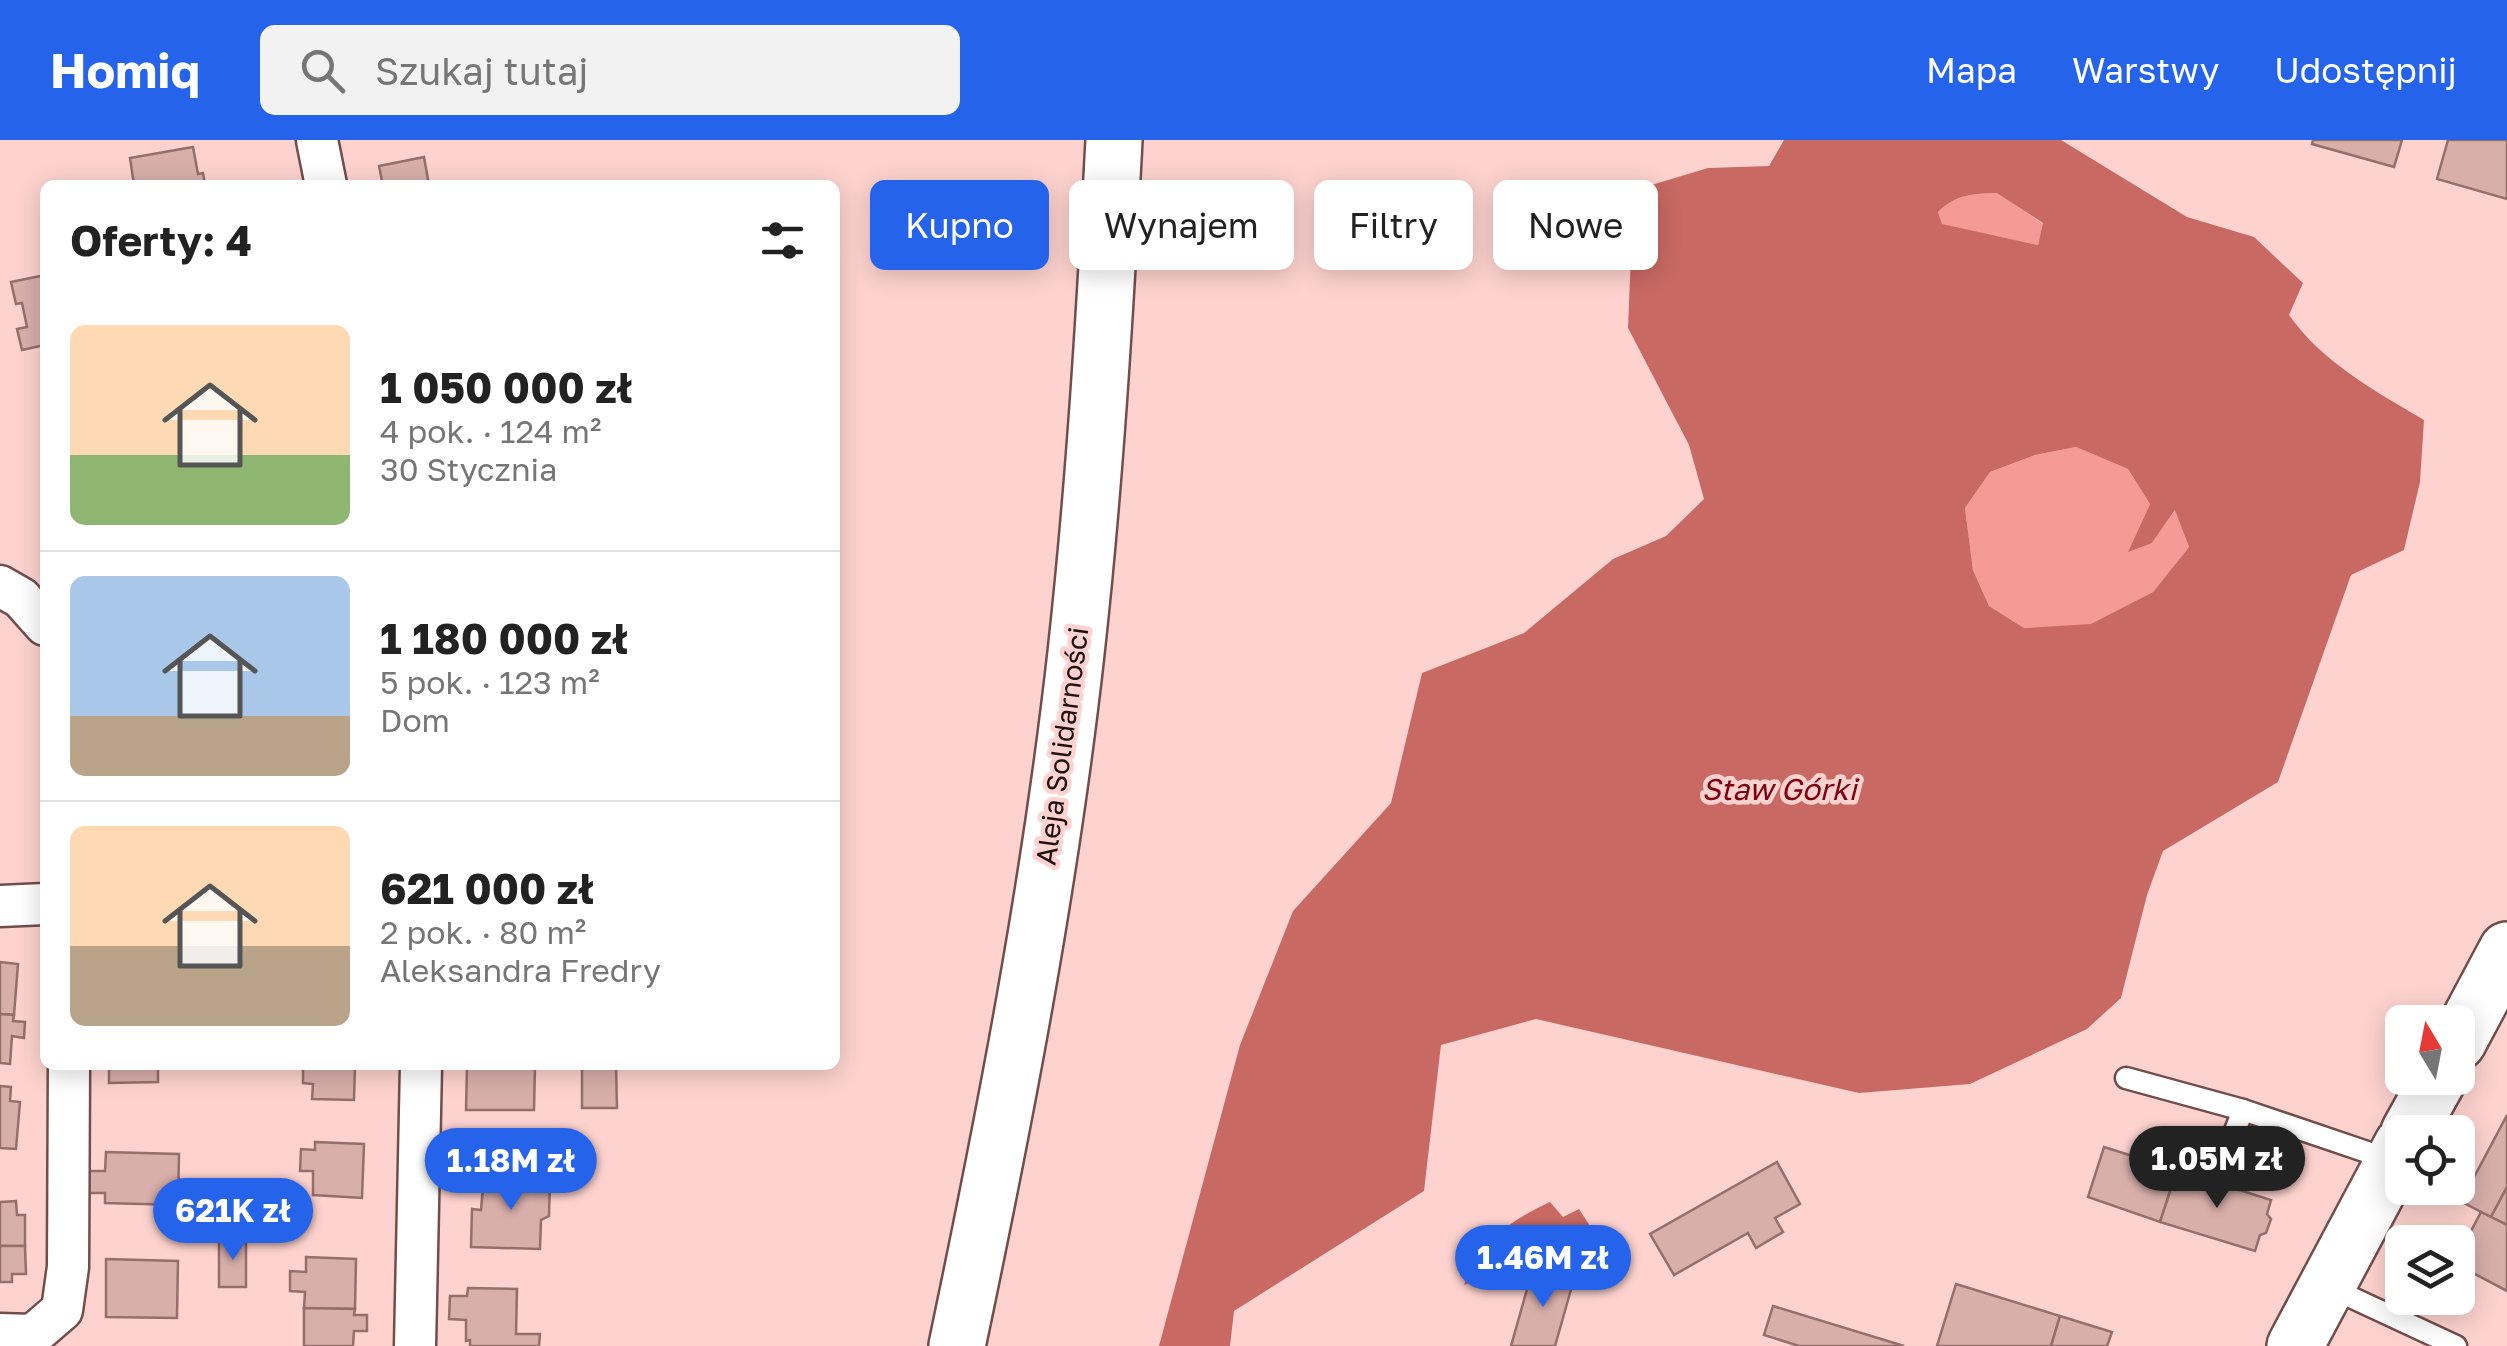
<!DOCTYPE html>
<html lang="pl">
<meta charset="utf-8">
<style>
body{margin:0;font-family:"Golos Text",sans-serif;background:#f2f2f2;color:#222;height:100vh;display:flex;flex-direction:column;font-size:38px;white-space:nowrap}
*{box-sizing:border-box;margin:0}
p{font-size:32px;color:#767676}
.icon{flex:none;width:55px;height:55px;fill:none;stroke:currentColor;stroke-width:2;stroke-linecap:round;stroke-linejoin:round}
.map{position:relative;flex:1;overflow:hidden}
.details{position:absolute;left:40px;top:40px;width:800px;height:890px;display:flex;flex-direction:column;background:#fff;border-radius:15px;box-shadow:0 5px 25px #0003}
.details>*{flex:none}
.top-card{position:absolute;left:870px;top:40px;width:950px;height:90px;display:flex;gap:20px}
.needle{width:65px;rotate:350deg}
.fabs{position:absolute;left:2385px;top:865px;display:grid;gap:20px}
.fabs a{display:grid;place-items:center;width:90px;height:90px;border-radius:15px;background:#fff;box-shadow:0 5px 25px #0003;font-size:50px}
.price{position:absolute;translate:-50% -85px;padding:0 22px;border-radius:35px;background:#2563eb;color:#fff;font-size:32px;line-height:65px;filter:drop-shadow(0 2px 5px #0008)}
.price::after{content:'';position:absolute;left:50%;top:60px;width:30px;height:22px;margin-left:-15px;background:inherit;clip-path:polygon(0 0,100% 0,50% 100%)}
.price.on{background:#222;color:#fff}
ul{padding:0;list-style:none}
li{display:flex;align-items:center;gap:30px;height:250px;padding:0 30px}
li+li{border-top:2px solid #e0e0e0}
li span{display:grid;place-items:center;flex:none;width:280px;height:200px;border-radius:15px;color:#555}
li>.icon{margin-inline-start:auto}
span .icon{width:120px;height:120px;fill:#fffc;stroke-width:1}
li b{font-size:42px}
h2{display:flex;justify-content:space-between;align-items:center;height:120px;padding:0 30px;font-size:42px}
.chip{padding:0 35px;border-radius:15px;background:#fff;box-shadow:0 5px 25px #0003;font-size:35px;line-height:90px}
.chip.on{background:#2563eb;color:#fff}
header{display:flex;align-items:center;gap:60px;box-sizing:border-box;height:140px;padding:0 50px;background:#2563eb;color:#fff}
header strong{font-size:48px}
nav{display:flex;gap:55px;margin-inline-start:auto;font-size:35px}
.search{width:700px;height:90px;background:#f2f2f2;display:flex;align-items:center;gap:25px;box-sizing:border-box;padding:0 35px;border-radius:15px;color:#767676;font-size:38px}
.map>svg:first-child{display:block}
</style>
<header>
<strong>Homiq</strong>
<div class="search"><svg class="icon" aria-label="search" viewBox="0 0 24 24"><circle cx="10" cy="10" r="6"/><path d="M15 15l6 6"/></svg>Szukaj tutaj</div>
<nav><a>Mapa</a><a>Warstwy</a><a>Udostępnij</a></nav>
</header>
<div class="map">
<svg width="2507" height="1206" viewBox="0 0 2507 1206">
<rect width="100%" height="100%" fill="#fed3cf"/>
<g fill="#f59b95">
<path d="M1998 53 2043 84 2038 105 1942 85 1938 72C1957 54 1972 54 1998 53Z"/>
<path d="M2076 307 2128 329 2150 364 2129 410 2152 403 2176 369 2189 407 2153 452 2091 485 2024 488 1989 466 1973 430 1965 368 1990 332 2035 315Z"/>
</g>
<g fill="#c96964" fill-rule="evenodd">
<path d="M1784 0H2061L2187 77 2254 97 2303 143 2289 175C2322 222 2375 251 2424 280L2420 342 2404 410 2351 435 2278 642 2163 711 2147 755 2121 858 2087 889 1970 944 1859 953 1536 879 1441 905 1424 1051 1234 1171 1230 1206H1159L1240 905 1293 771 1391 663 1422 533 1524 493 1613 419 1666 396 1704 359 1689 305 1628 188 1631 113 1648 46 1708 28 1769 26ZM1997 53 2043 83 2038 105 1942 84 1938 72C1957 54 1972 54 1997 53ZM2076 307 2128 329 2150 364 2128 412 2152 403 2175 370 2189 407 2153 452 2091 484 2024 488 1989 466 1973 430 1965 368 1990 332 2035 315Z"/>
<path d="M1550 1062 1563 1077 1579 1069 1590 1086 1562 1106 1464 1145C1480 1102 1509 1081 1550 1062Z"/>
</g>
<g fill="#d8afab" stroke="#956f6c" stroke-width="2.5">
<path d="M2313 0H2402L2394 27 2312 4Z"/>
<path d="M2448 0H2507V59L2437 39Z"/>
<path d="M193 7 198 34 203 33 205 45H134L130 18Z"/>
<path d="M424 17 429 45H371L382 41 379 26Z"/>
<path d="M45 135V205L22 210 17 189 27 187 22 163 16 164 11 142Z"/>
<path d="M0 822 18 824 14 875 0 874Z"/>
<path d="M0 874 14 875 13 881 25 882 24 898 12 896 10 924 0 923Z"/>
<path d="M109 925H158V942L109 943Z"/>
<path d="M303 925H360L355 926 354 960 312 959 313 944 303 943Z"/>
<path d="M467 925H535L534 970H466Z"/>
<path d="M582 925H616L617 968H582Z"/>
<path d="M0 946 11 947 10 961 20 962 16 1009 0 1008Z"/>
<path d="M2507 975V1047L2491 1077 2464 1063 2463 1058Z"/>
<path d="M315 1002 364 1004 362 1058 313 1055V1031H300L301 1009 315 1010Z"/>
<path d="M2104 1007 2177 1030 2160 1082 2088 1057Z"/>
<path d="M106 1012 179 1014 178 1065 105 1063V1053H87V1031H105Z"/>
<path d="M1777 1022 1800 1064 1775 1078 1783 1092 1756 1108 1748 1093 1674 1135 1650 1094Z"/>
<path d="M2177 1030 2271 1060 2267 1074 2271 1079 2266 1093 2260 1095 2255 1111 2160 1082Z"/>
<path d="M484 1035 550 1038 549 1076 541 1080 540 1109 471 1107 472 1069 481 1070Z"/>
<path d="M2507 1047V1085L2491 1077Z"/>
<path d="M16 1061 17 1075H25V1106H0V1062Z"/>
<path d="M2481 1072 2507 1085V1151L2458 1125V1116Z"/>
<rect x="219" y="1098" width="27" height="49"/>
<path d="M0 1106H25L26 1134H12V1142H0Z"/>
<path d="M306 1117 356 1119 355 1169 304 1168 305 1152 290 1151V1131L306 1132Z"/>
<path d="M106 1119 178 1121 177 1178 106 1177Z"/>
<path d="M1533 1128 1574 1139 1555 1206H1511Z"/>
<path d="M1956 1144 2060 1176 2051 1206H1937Z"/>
<path d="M468 1148 517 1149 516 1194H540L539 1206H470V1200L466 1201V1180L449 1179 450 1156H467Z"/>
<path d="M1773 1166 1904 1206H1799L1764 1195Z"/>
<path d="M304 1168 355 1169 354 1175H367V1191H354L353 1206H304Z"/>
<path d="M2060 1176 2112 1192 2107 1206H2051Z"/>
</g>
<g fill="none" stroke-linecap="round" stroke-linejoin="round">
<defs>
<g id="lane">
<path d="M2126 938 2243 970 2370 1013"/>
<path d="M2222 1025 2243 970"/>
<path d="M2329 1147 2456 1206"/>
</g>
<g id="street">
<path d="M317 0 326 45"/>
<path d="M0 446 21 458 45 485"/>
<path d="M0 766 45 764"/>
<path d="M0 1194 33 1195 62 1170 68 1127 69 925"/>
<path d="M415 1206 421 925"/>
</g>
<g id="secondary">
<path d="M2458 902 2507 810"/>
<path d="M2409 992 2439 938"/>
<path d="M2295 1206 2402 1005"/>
</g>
<path id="primary" d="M957 1206C1005 977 1050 746 1076 513 1095 342 1105 171 1114 0"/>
</defs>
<use href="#lane" stroke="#724e4b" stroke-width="25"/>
<use href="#street" stroke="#724e4b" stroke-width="45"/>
<use href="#secondary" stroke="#724e4b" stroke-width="60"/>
<use href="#primary" stroke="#724e4b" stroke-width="60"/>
<use href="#lane" stroke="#fff" stroke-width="20"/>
<use href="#street" stroke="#fff" stroke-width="40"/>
<use href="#secondary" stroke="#fff" stroke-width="55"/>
<use href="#primary" stroke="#fff" stroke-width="55"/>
</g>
<g text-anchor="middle" stroke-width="9" stroke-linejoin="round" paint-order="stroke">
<g font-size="28" fill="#1f1110" stroke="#fed3cf">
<text transform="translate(1062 606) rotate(-82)" y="10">Aleja Solidarności</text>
</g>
<g font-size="30" font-style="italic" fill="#7e0011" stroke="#fed3cf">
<text x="1779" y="660">Staw Górki</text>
</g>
</g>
</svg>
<div class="fabs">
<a><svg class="needle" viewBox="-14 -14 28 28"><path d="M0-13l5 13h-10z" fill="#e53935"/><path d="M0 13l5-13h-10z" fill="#767676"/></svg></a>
<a><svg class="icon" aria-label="locate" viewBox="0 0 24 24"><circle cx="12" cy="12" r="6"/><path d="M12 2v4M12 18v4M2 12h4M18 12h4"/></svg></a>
<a><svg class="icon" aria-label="layers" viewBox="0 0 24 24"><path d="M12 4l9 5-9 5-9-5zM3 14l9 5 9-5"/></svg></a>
</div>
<b class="price on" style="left:2217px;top:1071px">1.05M zł</b>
<b class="price" style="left:511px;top:1073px">1.18M zł</b>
<b class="price" style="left:233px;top:1123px">621K zł</b>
<b class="price" style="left:1543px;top:1170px">1.46M zł</b>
<div class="top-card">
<a class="chip on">Kupno</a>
<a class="chip">Wynajem</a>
<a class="chip">Filtry</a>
<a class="chip">Nowe</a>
</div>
<section class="details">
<h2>Oferty: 4<svg class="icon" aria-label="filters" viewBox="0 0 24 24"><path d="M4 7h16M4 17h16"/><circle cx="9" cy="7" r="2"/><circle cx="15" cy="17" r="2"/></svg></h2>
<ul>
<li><span style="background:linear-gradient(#ffd9b3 65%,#8fb573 0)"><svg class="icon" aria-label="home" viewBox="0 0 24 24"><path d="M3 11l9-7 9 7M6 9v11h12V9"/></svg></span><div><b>1 050 000 zł</b><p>4 pok. · 124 m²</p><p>30 Stycznia</p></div></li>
<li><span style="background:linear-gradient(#a9c7e8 70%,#b9a48a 0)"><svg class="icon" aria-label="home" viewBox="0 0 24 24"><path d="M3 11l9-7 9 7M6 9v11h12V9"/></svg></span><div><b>1 180 000 zł</b><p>5 pok. · 123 m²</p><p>Dom</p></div></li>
<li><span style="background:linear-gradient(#ffd9b3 60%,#b9a48a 0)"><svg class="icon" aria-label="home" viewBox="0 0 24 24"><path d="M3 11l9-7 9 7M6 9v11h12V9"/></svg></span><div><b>621 000 zł</b><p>2 pok. · 80 m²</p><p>Aleksandra Fredry</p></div></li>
</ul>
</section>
</div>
